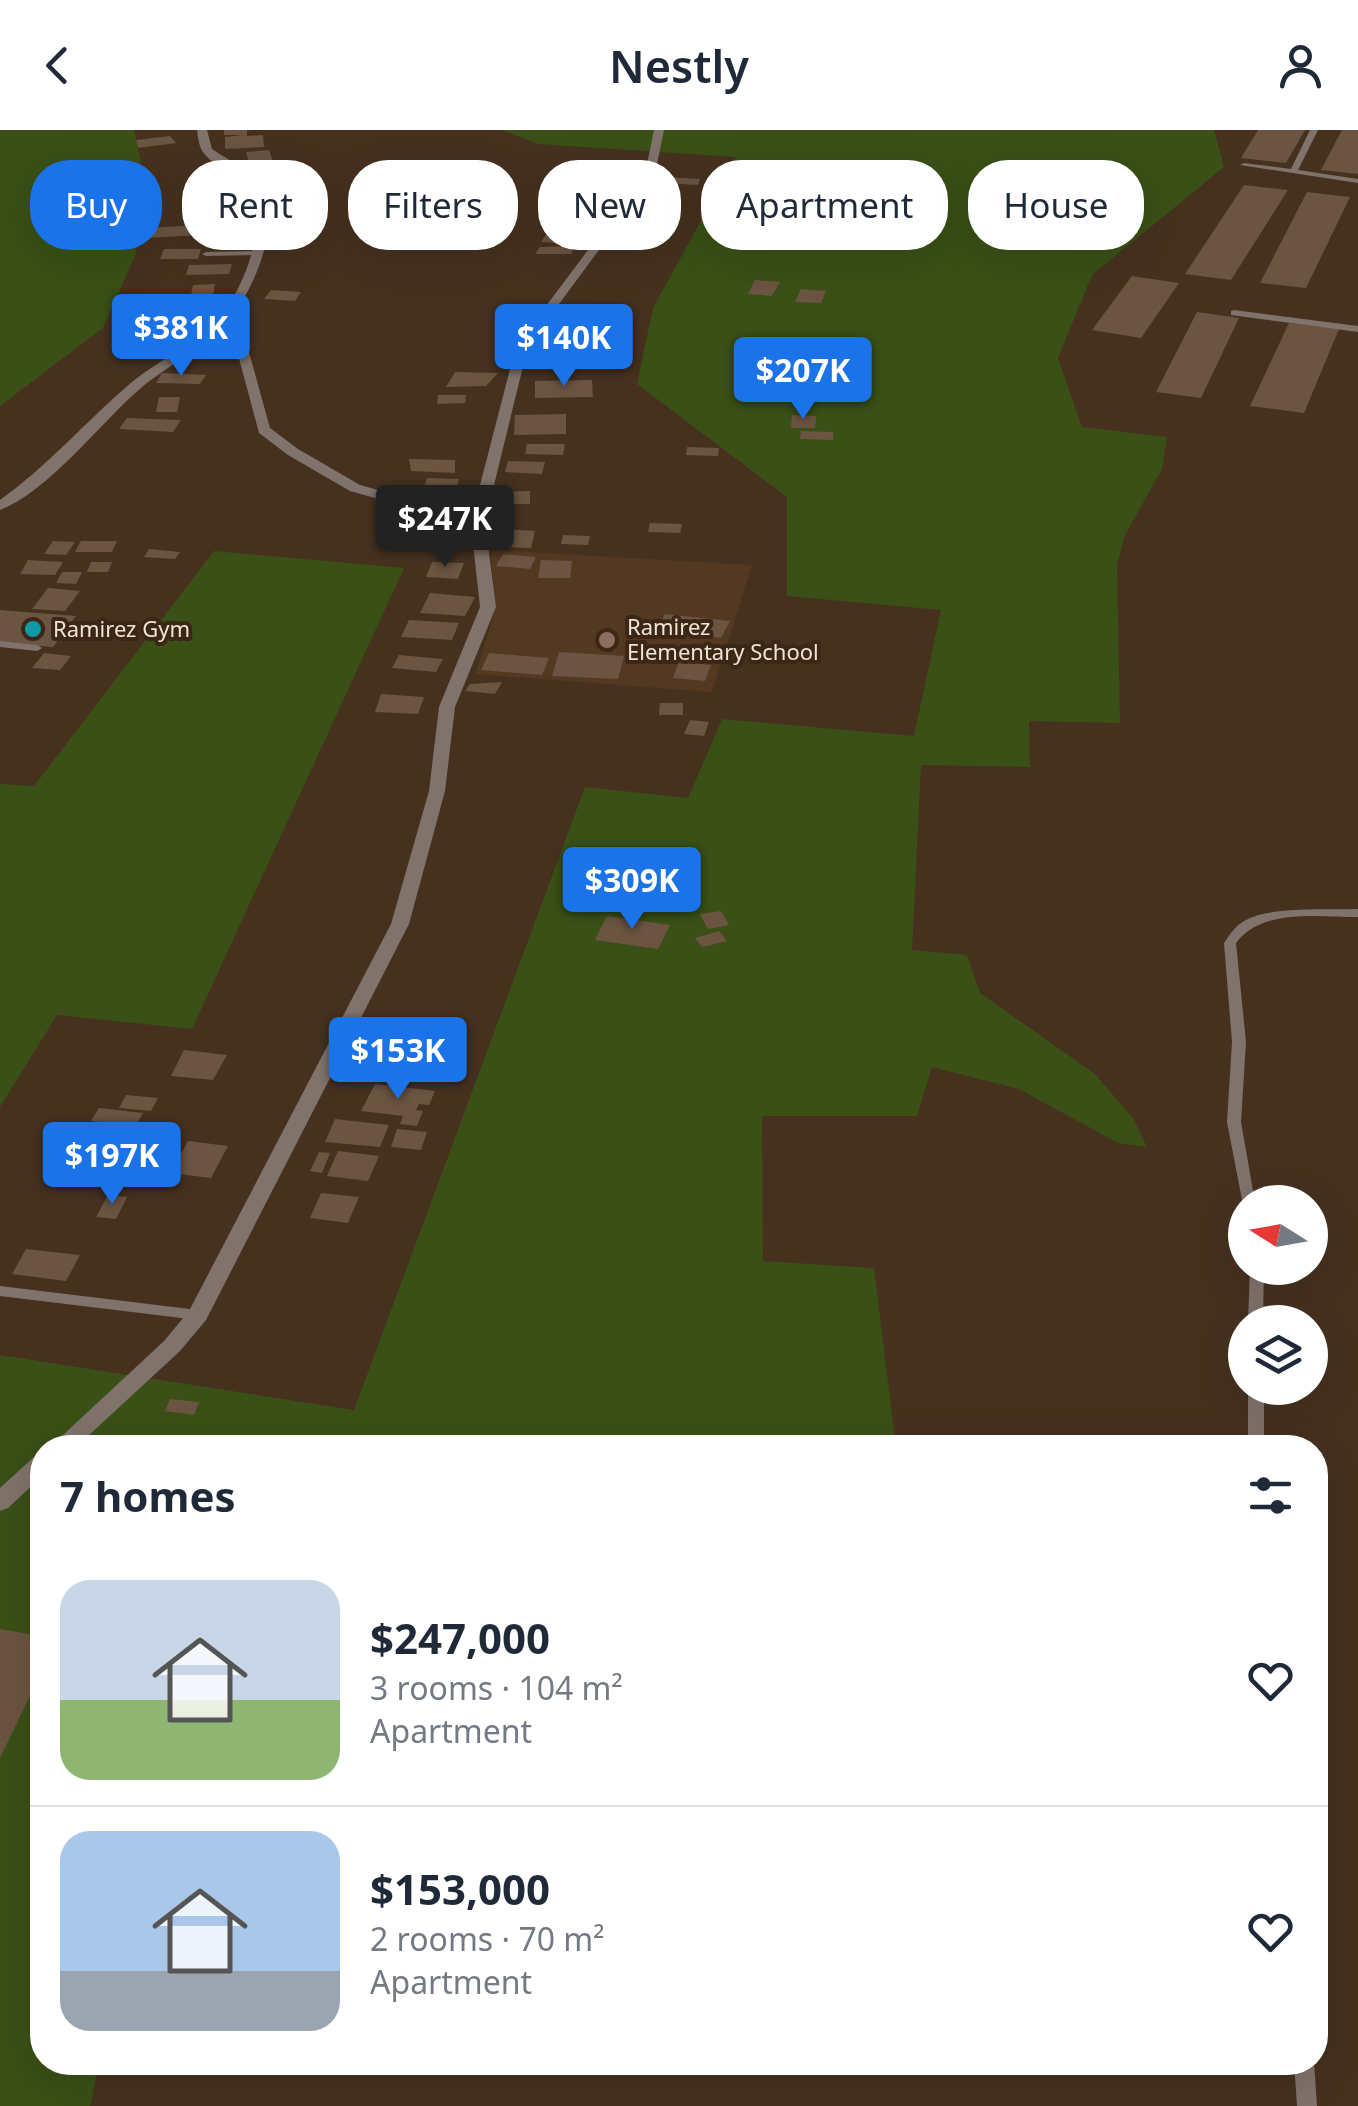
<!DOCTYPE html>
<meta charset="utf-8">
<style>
body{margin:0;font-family:"Noto Sans",sans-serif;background:#f6f6f7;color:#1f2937;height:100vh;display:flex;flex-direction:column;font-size:38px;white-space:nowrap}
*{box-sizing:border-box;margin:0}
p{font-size:32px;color:#747a83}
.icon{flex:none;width:55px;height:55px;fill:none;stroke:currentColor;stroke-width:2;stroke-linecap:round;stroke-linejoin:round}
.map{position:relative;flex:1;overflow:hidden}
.side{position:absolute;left:30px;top:1305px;width:1298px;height:640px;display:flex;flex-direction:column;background:#fff;border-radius:40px;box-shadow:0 10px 40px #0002}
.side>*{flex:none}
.hud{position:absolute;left:30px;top:30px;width:1300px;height:90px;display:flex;gap:20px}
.needle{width:65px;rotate:281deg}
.tools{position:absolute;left:1228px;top:1055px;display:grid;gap:20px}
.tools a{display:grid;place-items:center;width:100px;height:100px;border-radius:50%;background:#fff;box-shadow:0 10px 40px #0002;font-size:50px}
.price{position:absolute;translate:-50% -85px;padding:0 22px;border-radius:10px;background:#1a73e8;color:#fff;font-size:32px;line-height:65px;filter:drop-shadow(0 2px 5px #0008)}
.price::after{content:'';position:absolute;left:50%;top:60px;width:30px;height:22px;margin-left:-15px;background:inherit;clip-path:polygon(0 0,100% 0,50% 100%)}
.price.current{background:#222;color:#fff}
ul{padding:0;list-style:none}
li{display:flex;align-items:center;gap:30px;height:250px;padding:0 30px}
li+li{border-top:2px solid #e0e1e3}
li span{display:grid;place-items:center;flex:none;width:280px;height:200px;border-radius:30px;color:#555}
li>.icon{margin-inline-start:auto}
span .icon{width:120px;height:120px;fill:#fffc;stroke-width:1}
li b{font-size:42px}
h2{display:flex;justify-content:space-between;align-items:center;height:120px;padding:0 30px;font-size:42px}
.pill{padding:0 35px;border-radius:40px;background:#fff;box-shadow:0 10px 40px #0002;font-size:35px;line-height:90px}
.pill.current{background:#1a73e8;color:#fff}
header{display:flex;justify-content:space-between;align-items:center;height:130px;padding:0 30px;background:#fff;font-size:45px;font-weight:600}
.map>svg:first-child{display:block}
</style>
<header><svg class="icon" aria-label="back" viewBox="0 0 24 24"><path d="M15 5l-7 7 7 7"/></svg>Nestly<svg class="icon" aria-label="person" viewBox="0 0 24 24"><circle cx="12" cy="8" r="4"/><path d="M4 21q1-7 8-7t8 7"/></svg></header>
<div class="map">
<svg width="1358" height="1976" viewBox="0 0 1358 1976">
<rect width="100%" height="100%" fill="#46311f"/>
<path fill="#543922" d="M490 420 752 435 712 562 476 544 496 477Z"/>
<g fill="#3a5016">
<path d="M0 0H134L147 60 135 126 103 198 0 276Z"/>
<path d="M502 0H1214L1224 37 1092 145 1058 228 1082 297 1167 307 1162 339 1125 405 1117 434 1120 593 1029 591 1030 637 921 635 912 820 967 825 980 863 1095 944 1133 988 1147 1017 1118 1013 1019 959 932 937 917 986H762L763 1131 874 1138 896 1317 42 1318V1932L99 1933 90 1976H0V1225L354 1280 585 657 688 668 722 589 914 606 941 480 787 466V367L637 254 653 178 736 27 538 14Z"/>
<path d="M214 421 404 438 192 899 57 885 0 977V654L34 656Z"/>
</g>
<g fill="#6b5441">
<path d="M224 0H247V6L263 5 264 17 225 19V7L242 5H224Z"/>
<path d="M1258 0H1305L1286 33 1241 28Z"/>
<path d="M1342 0H1358V44L1321 40Z"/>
<path d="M170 6 176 13 138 18 136 10Z"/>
<path d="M269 20 273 32 249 33 246 22Z"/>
<path d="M608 30 641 32 636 41 603 40Z"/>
<path d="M665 47 700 49 698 55 663 53Z"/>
<path d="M1244 55 1288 60 1231 150 1185 144Z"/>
<path d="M1307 62 1350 67 1306 158 1260 153Z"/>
<path d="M602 67 611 78 576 79 562 70Z"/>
<path d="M202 68H228V78L201 79Z"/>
<path d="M599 81 593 94 553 92 567 83Z"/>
<path d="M855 91 880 93 875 108 850 106Z"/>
<path d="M557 94 587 96 581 105 555 103Z"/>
<path d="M203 95V105L144 108 145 98Z"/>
<path d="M787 97 831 99 832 108 791 104 793 101H785Z"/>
<path d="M547 103 587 107 569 114 541 112Z"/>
<path d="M572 116V124H535L540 117Z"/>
<path d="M164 119H201L198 129H160Z"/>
<path d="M232 134 229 144 186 145 189 135Z"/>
<path d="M1132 146 1179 153 1141 208 1092 200Z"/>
<path d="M755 150 780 152 772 166 748 164Z"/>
<path d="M215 154 212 170H203L196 179 178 178 185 170H190L193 155Z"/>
<path d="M801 159 826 161 821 173 795 172Z"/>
<path d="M271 160 301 162 295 171 264 169Z"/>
<path d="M1197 182 1239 188 1201 268 1156 262Z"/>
<path d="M167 189 201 191 195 199 161 196Z"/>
<path d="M1289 193 1339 199 1304 283 1250 276Z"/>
<path d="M587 227V238H547V228Z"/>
<path d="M455 242 498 243 486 256 446 257Z"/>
<path d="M162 243 206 245 200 254 156 253Z"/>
<path d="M592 250 593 267 535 268V251Z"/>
<path d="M438 265H466L465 273 437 274Z"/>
<path d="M159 267H180L177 282H156Z"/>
<path d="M566 284V304L514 305 515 285Z"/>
<path d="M792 285 816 286 815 298H791Z"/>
<path d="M127 288 181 290 173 302 119 299Z"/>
<path d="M801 301 833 302V310L800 309Z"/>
<path d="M527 314H565L563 325 525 324Z"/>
<path d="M687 317 719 318 718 326 686 325Z"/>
<path d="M409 329 455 330V343L411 341Z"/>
<path d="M508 331 545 332 542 344 505 342Z"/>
<path d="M427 348 459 349 456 360H423Z"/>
<path d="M530 361V374H496L497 362Z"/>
<path d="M650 393 682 394 680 403 648 402Z"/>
<path d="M502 399 535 401 531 418 496 417Z"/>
<path d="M563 405 590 406 588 415 561 414Z"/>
<path d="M53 411 75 412 66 425 44 424Z"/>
<path d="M81 411H117L112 422H75Z"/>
<path d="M149 419 180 422 175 429 144 427Z"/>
<path d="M503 424 536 427 530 439 496 436Z"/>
<path d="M28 430 63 432 55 445 20 444Z"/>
<path d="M541 430 572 431 570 448H538Z"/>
<path d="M91 432H112L108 442H87Z"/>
<path d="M432 432 464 433 458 449 426 447Z"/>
<path d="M62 442H82L76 454 56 453Z"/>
<path d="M48 458 80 461 65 481 32 479Z"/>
<path d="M430 463 475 467 465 486 420 483Z"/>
<path d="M0 480 76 486 53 517 0 513Z"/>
<path d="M665 484 730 491 721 508 656 501Z"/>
<path d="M409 490 459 493 452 510 401 507Z"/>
<path d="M559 522 624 526 618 549 552 546Z"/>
<path d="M44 523 71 526 60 540 32 538Z"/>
<path d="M489 523 549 528 542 545 481 540Z"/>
<path d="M399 525 443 529 436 542 392 538Z"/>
<path d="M679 532 711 535 705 551 673 548Z"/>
<path d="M502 552 495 564 465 561 470 554Z"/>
<path d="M381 564 424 567 418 584 375 582Z"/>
<path d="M660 573H683V585H659Z"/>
<path d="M690 590 709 592 704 606 684 604Z"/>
<path d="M721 781 729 795 708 799 700 784Z"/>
<path d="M607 786 670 795 658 819 595 810Z"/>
<path d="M719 801 727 811 702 817 695 808Z"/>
<path d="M184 920 227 925 213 950 171 946Z"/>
<path d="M375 954 435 961 429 975 419 974 416 980 423 981 417 996 400 994 403 986 361 981Z"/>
<path d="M126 965 158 968 151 981 119 978Z"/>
<path d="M99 978 143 983 135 997 91 991Z"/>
<path d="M335 989 389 995 380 1017 325 1012Z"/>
<path d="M62 992 110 996 97 1024 48 1021Z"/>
<path d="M397 999 427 1002 421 1020 391 1017Z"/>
<path d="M188 1011 228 1016 211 1048 170 1043Z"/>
<path d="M338 1021 379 1026 368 1051 327 1046Z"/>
<path d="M319 1022 330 1023 322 1043 310 1041Z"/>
<path d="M321 1063 359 1067 348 1093 310 1088Z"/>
<path d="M108 1065 127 1067 116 1089 96 1087Z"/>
<path d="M26 1119 80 1125 66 1151 12 1144Z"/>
<path d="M170 1269 199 1272 194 1285 165 1281Z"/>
<path d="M0 1499 42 1506V1541L0 1628Z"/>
</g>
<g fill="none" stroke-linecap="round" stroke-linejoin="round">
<g fill="#80736c" fill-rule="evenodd">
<path d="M1310 0H1318L1298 40 1358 49V53L1240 35 1244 33 1291 39Z"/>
<path d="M257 121 261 123 260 125 206 126 202 124 206 122Z"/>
<path d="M1234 180 1358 196V202L1231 185V181Z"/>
<path d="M0 511 37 515 42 518 37 521 0 517Z"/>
<path d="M1358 779V787C1319 787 1261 778 1236 813L1246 912 1241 992 1255 1072H1245V1076L1243 1075 1227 992 1232 912 1224 813C1230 804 1236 795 1246 790 1271 776 1328 780 1358 779Z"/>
<path d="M1250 1138H1264L1263 1192H1248Z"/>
<path d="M0 1156 198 1180 203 1181 206 1185 203 1189 198 1190 0 1166Z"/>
<rect x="1248" y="1258" width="16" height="60"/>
<path d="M1294 1932H1314L1317 1976H1297Z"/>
</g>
<g fill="#80736c" fill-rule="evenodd">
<path d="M197 0H207L212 19C225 28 240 35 252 46 286 80 260 145 237 179L270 298 298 319 360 355 472 386 516 216 645 44 654 0H664L655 44 528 216 485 392 496 477 455 577 445 661 409 794 206 1190 180 1221 75 1318H49L164 1211 189 1181 391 794 429 661 439 577 480 477 471 395 350 361 288 325 259 303 229 191C204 218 170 234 142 257 101 292 48 362 0 380V370C49 335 87 290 132 252 159 230 194 214 218 188 242 162 262 110 255 74 249 38 219 45 203 22 199 17 198 6 197 0Z"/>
<path d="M42 1325V1346L8 1378 0 1381V1358L34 1327Z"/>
</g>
</g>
<circle fill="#0f9aa8" stroke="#3c2715" stroke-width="4" cx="33" cy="499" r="10"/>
<circle fill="#8d6e63" stroke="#3c2715" stroke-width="4" cx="607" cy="510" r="10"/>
<g text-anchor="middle" stroke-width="8" stroke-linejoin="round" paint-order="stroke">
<g font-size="22" fill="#f0e2d7" stroke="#3c2715" text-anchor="start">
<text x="627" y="505">Ramirez<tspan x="627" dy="25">Elementary School</tspan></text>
<text x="53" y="507">Ramirez Gym</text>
</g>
</g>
</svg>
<div class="tools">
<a><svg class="needle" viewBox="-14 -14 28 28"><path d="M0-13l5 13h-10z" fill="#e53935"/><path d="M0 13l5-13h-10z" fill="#747a83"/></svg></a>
<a><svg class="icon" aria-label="layers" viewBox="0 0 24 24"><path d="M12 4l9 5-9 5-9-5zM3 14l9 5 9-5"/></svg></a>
</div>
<b class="price" style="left:181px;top:249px">$381K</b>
<b class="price" style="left:564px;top:259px">$140K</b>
<b class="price" style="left:803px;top:292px">$207K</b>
<b class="price current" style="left:445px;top:440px">$247K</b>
<b class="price" style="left:632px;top:802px">$309K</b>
<b class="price" style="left:398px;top:972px">$153K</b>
<b class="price" style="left:112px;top:1077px">$197K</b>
<div class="hud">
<a class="pill current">Buy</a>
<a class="pill">Rent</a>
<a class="pill">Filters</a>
<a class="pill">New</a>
<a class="pill">Apartment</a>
<a class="pill">House</a>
</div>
<section class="side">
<h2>7 homes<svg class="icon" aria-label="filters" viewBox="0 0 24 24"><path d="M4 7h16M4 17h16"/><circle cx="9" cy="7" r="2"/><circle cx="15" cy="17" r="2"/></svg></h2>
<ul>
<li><span style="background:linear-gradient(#c9d6e8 60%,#8fb573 0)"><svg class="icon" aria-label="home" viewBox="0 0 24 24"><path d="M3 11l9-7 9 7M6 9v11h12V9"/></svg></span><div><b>$247,000</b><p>3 rooms · 104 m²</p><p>Apartment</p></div><svg class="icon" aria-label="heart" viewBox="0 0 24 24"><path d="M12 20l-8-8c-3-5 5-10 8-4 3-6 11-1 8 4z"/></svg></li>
<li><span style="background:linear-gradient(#a9c7e8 70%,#9aa5b1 0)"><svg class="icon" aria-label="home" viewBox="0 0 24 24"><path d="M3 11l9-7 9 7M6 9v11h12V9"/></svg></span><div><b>$153,000</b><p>2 rooms · 70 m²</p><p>Apartment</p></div><svg class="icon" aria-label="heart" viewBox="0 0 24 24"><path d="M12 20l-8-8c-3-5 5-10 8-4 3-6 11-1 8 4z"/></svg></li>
</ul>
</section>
</div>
